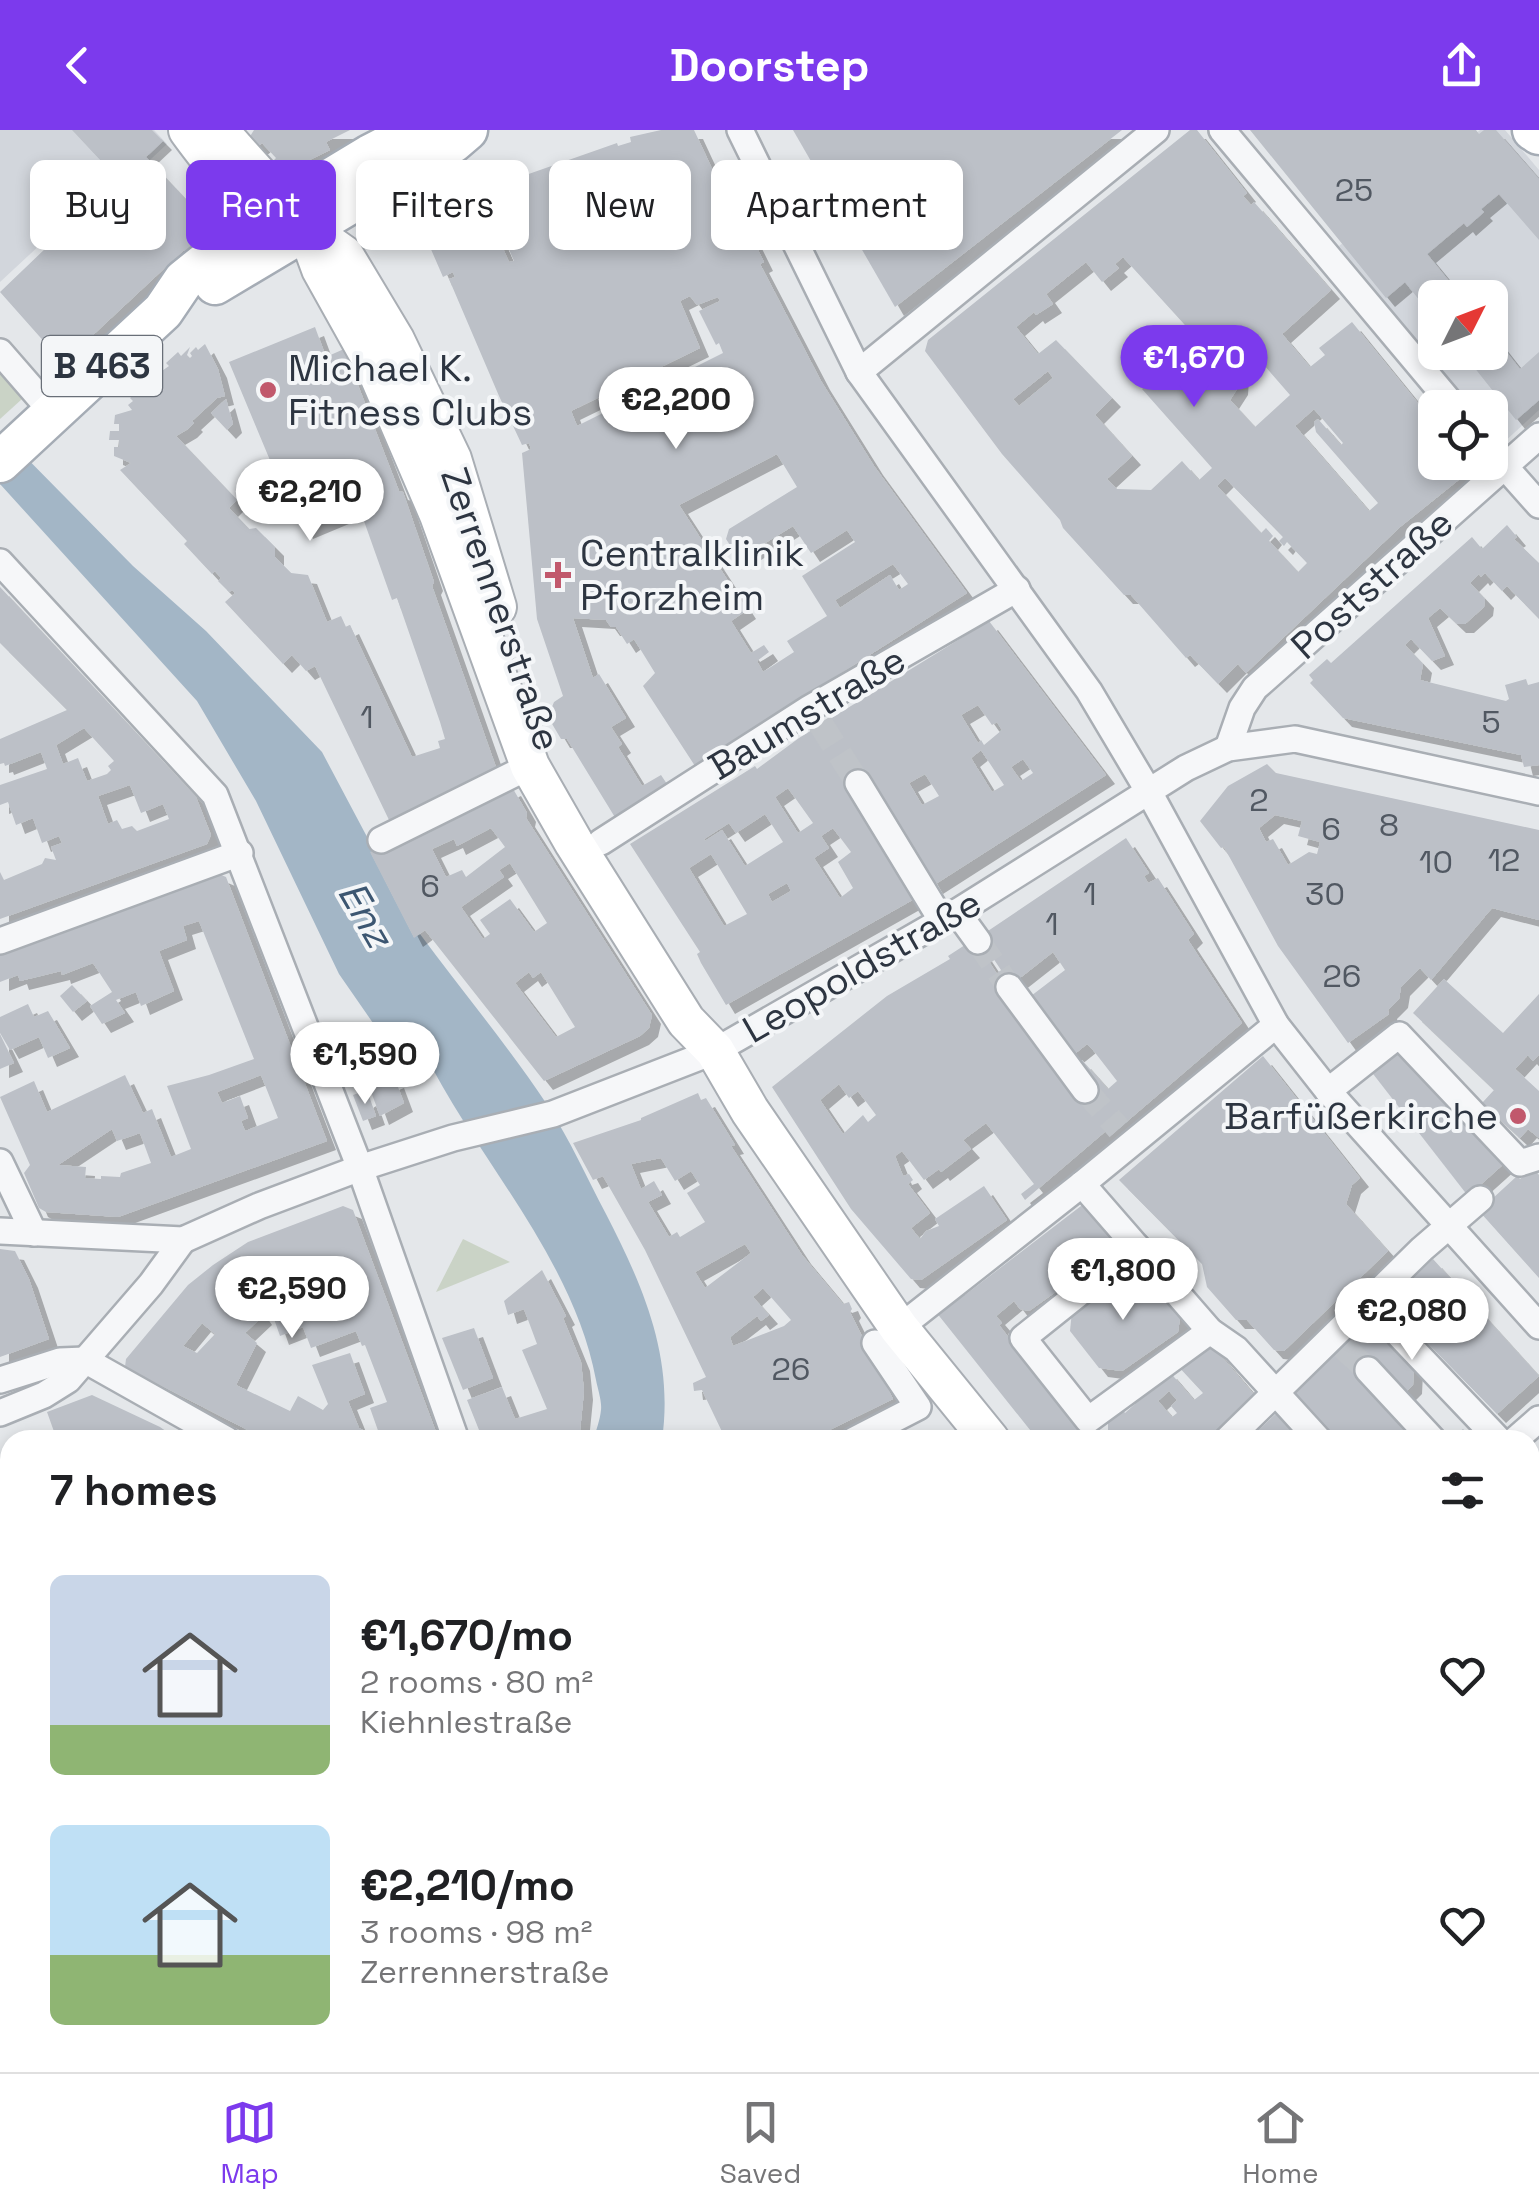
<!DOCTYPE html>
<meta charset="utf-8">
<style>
body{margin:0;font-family:"Space Grotesk",sans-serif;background:#f2f2f2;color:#202124;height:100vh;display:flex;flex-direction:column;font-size:38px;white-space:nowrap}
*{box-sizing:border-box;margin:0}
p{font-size:32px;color:#757577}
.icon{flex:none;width:55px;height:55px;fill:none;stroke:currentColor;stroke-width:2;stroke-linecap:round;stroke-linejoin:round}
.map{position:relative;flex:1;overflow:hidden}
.details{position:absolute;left:0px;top:1300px;width:1540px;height:642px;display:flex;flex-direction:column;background:#fff;border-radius:30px 30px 0 0;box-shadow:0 5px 15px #0003}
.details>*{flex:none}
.top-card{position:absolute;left:30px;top:30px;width:1000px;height:90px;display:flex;gap:20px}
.needle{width:65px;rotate:48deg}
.buttons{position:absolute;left:1418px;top:150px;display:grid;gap:20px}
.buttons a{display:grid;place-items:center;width:90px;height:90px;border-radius:15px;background:#fff;box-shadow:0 5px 15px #0003;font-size:50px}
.price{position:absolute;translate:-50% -85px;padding:0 22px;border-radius:35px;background:#fff;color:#222;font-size:32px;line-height:65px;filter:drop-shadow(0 2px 5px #0008)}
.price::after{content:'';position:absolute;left:50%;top:60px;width:30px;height:22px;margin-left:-15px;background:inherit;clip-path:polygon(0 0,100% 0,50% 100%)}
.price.on{background:#7c3aed;color:#fff}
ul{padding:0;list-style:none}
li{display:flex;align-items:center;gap:30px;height:250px;padding:0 50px}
li span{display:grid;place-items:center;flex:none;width:280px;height:200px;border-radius:15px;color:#555}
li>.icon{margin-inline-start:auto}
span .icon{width:120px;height:120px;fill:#fffc;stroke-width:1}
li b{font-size:42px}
h2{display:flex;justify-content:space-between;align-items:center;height:120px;padding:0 50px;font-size:42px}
.pill{padding:0 35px;border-radius:15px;background:#fff;box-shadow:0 5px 15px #0003;font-size:35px;line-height:90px}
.pill.on{background:#7c3aed;color:#fff}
header{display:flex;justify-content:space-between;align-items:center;height:130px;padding:0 50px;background:#7c3aed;color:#fff;font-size:45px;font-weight:600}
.dock{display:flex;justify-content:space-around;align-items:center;height:140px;border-top:2px solid #e0e0e0;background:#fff;font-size:28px;color:#757577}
.dock a{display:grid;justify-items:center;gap:5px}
.dock .on{color:#7c3aed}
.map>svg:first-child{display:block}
</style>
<header><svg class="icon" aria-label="back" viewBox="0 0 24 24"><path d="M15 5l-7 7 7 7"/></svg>Doorstep<svg class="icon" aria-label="share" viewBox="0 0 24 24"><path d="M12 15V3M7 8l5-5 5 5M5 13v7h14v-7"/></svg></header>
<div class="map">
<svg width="1539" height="1942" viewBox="0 0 1539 1942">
<defs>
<filter id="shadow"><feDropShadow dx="9" dy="9" stdDeviation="0" flood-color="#0004"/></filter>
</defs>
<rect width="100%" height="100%" fill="#e4e7ea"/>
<g fill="#d2d6dc" fill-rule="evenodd">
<path d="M0 0H154L167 14 122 56 113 47 0 152Z"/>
<path d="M1480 0H1505L1539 40V280L1502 314 1490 299V278L1472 277 1339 116ZM1435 168H1490V222H1435Z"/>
</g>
<g fill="#cad3c6">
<path d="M0 244 22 269 0 289Z"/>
<path d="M463 1109 510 1132 436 1162Z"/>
<path d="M0 1850 10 1851V1921L0 1920Z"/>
<path d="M391 1932H701L705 1942H387Z"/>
</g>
<path fill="#a3b6c6" d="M0 301 133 436 206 501 322 622 374 720 371 723 414 807 420 804C462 861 509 917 548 976 570 1010 587 1048 606 1084 643 1156 674 1226 662 1310H593C596 1301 600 1290 601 1280 602 1271 598 1260 596 1250 573 1127 477 1030 423 920L409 927 390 902 382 906 339 844 256 671 197 571 0 354Z"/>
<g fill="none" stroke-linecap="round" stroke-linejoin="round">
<path stroke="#a3b6c6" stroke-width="22" d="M0 1519 10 1518"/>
</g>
<g fill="#bcc0c7" fill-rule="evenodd" filter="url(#shadow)">
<path d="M72 0H152L163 11 146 27 214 99 187 124 184 120 63 233 0 162 118 49Z"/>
<path d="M254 0H350L326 12 330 20 293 38 276 34 273 31 276 28 262 13 257 17 249 8Z"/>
<path d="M661 0H694L714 43 719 41 764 132 760 134 821 251 874 336 967 463 695 636 643 556 655 543 634 509 627 514 616 497H611L606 490 573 488 593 548 599 544 626 588 611 597 622 614 618 617 642 656 661 645 667 654 616 689 567 609H561L548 587 554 572 563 566 537 489 522 323 531 319 529 313 522 315 499 266 449 149 455 147 453 142 443 147 417 87 478 62 509 132 514 131 483 60 617 13 618 16 631 12 630 7ZM640 51 651 74 667 64 676 81 645 96 632 65 643 60ZM690 166 697 175 718 167 720 171 699 181 716 215 719 213 723 223 577 296 571 281 700 218 680 171ZM777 324 797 357 729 399 726 409 739 429 793 396 811 423 847 400 855 412 802 446 827 486 787 511 794 522 763 542 757 531 769 522 764 515 751 523 731 491 747 480 679 375ZM893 434 908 454 899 460 890 445 840 478 835 470Z"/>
<path d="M793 0H1122L895 177Z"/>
<path d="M1190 0H1197L1247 63 1243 66 1251 75 1254 72 1331 160 1282 204 1310 237 1325 225 1319 218 1352 192 1435 294V332H1467L1468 336 1466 344 1400 397 1246 543 1238 534 1218 554 1190 525 1186 528 1131 465H1124L1063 398 1060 390 1002 324 925 221 928 210ZM1123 127 1194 205 1173 217 1164 228 1161 242 1142 259 1212 338 1199 350 1182 331 1151 360 1117 359 1107 349 1132 326 1095 285 1112 268 1056 210 1038 224 1016 197 1034 182 1036 185 1053 174 1046 164 1086 132 1102 152 1119 138 1115 134ZM1257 227 1290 265 1255 297 1230 270 1239 256 1240 241ZM1048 241 1053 248 1019 276 1013 269ZM1314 279 1343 313 1341 315 1318 289 1314 292 1316 302 1378 373 1369 381 1295 296ZM1225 348 1283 407 1279 411 1284 416 1287 412 1307 433 1298 442 1269 411 1273 406 1266 398 1261 403 1217 356Z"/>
<path d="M1250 0H1476L1479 4 1484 0H1496L1539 49V110L1499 64 1481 79 1484 82 1467 97 1464 93 1427 124 1463 168H1435V190L1405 152 1386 168Z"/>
<path d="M315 197 326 227 344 219 399 361 403 362 434 452 432 456 497 640 389 690 315 536 306 541 292 525 283 534 225 472 235 463 232 460 229 462 218 451 221 448 215 441 212 444 184 414 187 411 120 340 131 333 114 326V317H119V310H109L110 301H119V294H114L115 285 132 280 128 275 133 271 130 268 142 257 145 260 152 254 149 250 169 236 166 233 178 222 181 226 190 217 187 225 190 228 192 226 190 223 196 217 198 220 205 214 218 239 225 266 217 268 192 291 194 293 188 299 176 306 237 370 229 378 249 399 256 398 275 417V427L291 443 308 445 327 492 341 486 346 497 350 495 412 627 440 618 438 611 445 609 440 592 397 468 392 470 359 377 304 400 295 377 283 382 279 373 287 371 229 232Z"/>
<path d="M1490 201 1520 239 1539 222V270L1516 290 1462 222H1490Z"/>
<path d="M226 269 233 294 227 300 211 283Z"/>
<path d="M1507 395 1517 407 1514 409 1539 433V489L1507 456 1502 461 1485 443 1481 447 1479 444 1470 453 1485 469 1484 477 1465 494H1457L1440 478 1428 488 1445 526 1432 531 1411 509 1405 515 1423 534 1420 550 1506 571 1509 569 1505 555 1526 549 1528 555 1539 552V635L1524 637 1521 625 1343 588 1310 553 1313 550 1309 545 1327 529 1331 533 1472 407 1482 419Z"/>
<path d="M0 457 196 667 211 705 207 714 0 789V742L4 750 42 734 45 728 56 730 51 717 62 713 59 706 42 713 33 688 16 695 8 672 0 675V655L47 639 41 622 5 636 4 633 0 634V609L67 580 0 513ZM84 598 114 631 108 636 111 640 107 644 87 651 78 628 63 634 56 615ZM130 655 141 683 163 674 169 689 137 701 132 696 122 699 117 690 108 694 98 666Z"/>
<path d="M989 491 1106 645 934 755 868 641 848 654 916 768 726 875 701 833 697 824 700 822 630 714 755 636 757 639 799 608ZM978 575 992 595 997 592 1002 600 984 615 981 610 978 613 961 585ZM981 620 1004 655 992 662 971 628ZM1023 629 1033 643 1021 651 1011 637ZM925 644 939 666 922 675 909 653ZM788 658 813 693 798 703 775 667ZM765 684 783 712 745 736 722 700 705 711 704 709 729 693 736 703ZM833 698 851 722 838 732 853 758 840 768 814 728 829 718 821 706ZM711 724 747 784 724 796 689 738ZM787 753 791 761 772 772 768 764Z"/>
<path d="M1267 634 1276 643 1539 700V790L1492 778 1431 850 1420 838 1401 857 1399 869 1388 880 1389 884 1348 913 1278 816 1224 717 1221 718 1200 691 1228 656ZM1275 685 1302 691 1298 706 1320 712 1317 724 1309 722 1288 735 1273 709 1266 712 1259 698Z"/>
<path d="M512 657 527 683 526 688 652 885 649 898 640 906 544 951 425 800 414 808 370 722ZM491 698 505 717 466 747 462 740 446 747 432 719 454 709 457 716ZM510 733 547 793 534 802 510 769 480 790 490 804 483 809 461 777 504 747 499 740ZM529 842 533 848 541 842 575 897 556 907 515 853Z"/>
<path d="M1126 708 1149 743 1144 746 1148 753 1158 748 1194 804 1188 810 1242 893 1111 1005 1107 1000 1025 1070 1021 1064 1034 1054 986 993 963 1010 971 1019 941 1042 939 1039 924 1050 902 1021 895 1026 903 1046 909 1044 913 1050 908 1054 930 1083 911 1098 920 1109 926 1101 939 1096 935 1089 984 1056 1007 1090 921 1150 911 1149 851 1079 772 957 887 866 950 829 948 826 968 813 976 812 1003 853 1073 938 1082 930 1108 959 1117 951 1093 920 1087 914 1072 926 1027 869 1065 840 1053 822 1011 855 979 807ZM839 954 849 968 858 961 876 985 868 992 863 985 843 1004 820 970Z"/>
<path d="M219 744 226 747 327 1011 118 1087 46 1082 39 1078 24 1043 30 1035 0 967 34 951 47 982 125 945 143 983 152 979 171 1027 191 1019 167 956 209 945 254 929 199 791 183 796 187 810 159 821 174 861 141 876 136 862 116 870 125 883 102 894 90 876 112 862 93 833 62 845 61 841 20 851 18 845 0 852V824ZM261 945 278 988 245 1001 241 991 248 988 240 966 222 973 217 962ZM112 999 117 1011 140 1003 151 1033 121 1043 120 1047 101 1046V1049L85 1048 86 1037 58 1035Z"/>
<path d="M1444 849 1503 903 1539 864V925L1533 931 1528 925 1515 939 1539 961V1008L1528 999 1520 1008 1482 973 1494 960 1413 883Z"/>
<path d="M72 855 87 871 73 882 60 866Z"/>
<path d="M28 874 34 887 48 881 70 918 48 928 39 907 10 920 0 903V887Z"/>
<path d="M0 904 14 933 0 939Z"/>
<path d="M1400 916 1507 1031 1468 1066 1370 940Z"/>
<path d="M1263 926 1360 1048 1352 1055 1346 1074 1388 1121 1284 1221 1274 1220 1247 1190H1236L1207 1157 1202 1134 1119 1050Z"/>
<path d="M395 949 404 973 380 986 370 959Z"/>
<path d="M361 962 364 969 369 966 376 986 363 991 353 965Z"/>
<path d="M698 963 701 970 706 968 735 1015 731 1016 802 1125 843 1174 849 1172 852 1179 850 1182 893 1269 809 1310H726L702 1260 694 1261 693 1253 706 1247 645 1120 603 1046 593 1050 573 1013 641 990V988ZM661 1028 675 1051 691 1041 700 1055 687 1063 705 1092 680 1107 677 1102 669 1107 648 1072 662 1065 654 1051 641 1059 631 1034ZM745 1114 751 1123 705 1158 695 1142ZM763 1158 791 1190 784 1196 733 1216 730 1207 757 1186 761 1191 769 1185 753 1167Z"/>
<path d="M1533 1038 1539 1045V1148L1479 1081 1517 1046 1520 1049Z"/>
<path d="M343 1076 353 1080 439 1310H267L125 1237 126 1229 188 1155 213 1135 248 1112ZM260 1149 280 1206 303 1197 311 1218 356 1201 362 1216 365 1215 387 1272 370 1278 381 1309 359 1298 348 1271 365 1264 350 1223 312 1235 328 1274 323 1280 298 1266 290 1281 236 1255 257 1213 245 1203 263 1186 242 1155ZM202 1193 215 1204 197 1223 183 1216Z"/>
<path d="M1081 1076 1088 1077 1116 1119 1029 1181 1020 1179 1014 1171 996 1186 1002 1193 999 1195 1088 1310H1038L936 1182 962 1161 965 1165Z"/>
<path d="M0 1119 15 1121 29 1149 49 1209 0 1227Z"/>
<path d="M1433 1129 1539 1246 1497 1284 1410 1195 1393 1212 1414 1234 1413 1255 1404 1264 1425 1310H1336L1294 1264Z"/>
<path d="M542 1140 566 1186 563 1188 581 1232 584 1261 580 1301 559 1310H483L467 1270 502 1257 515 1289 547 1279 522 1220 537 1214 524 1179 508 1185 504 1171Z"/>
<path d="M1124 1144 1141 1146 1180 1188 1178 1202 1122 1241 1099 1238 1070 1201 1072 1181Z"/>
<path d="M474 1198 493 1248 463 1260 442 1208Z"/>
<path d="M1209 1212 1258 1269 1211 1310H1112L1108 1305V1281L1118 1273 1125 1283 1135 1274 1129 1266 1168 1240 1194 1270 1203 1263 1176 1234ZM1169 1261 1177 1270 1171 1276 1177 1283 1172 1287 1158 1271Z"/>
<path d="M92 1265 160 1297 173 1306 171 1310H102L89 1304 78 1307 79 1310H57L47 1282Z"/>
<path d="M1281 1279 1312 1310H1256L1252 1306Z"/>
<path d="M1463 1299 1473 1310H1450Z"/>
<path d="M0 1457 10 1509 0 1512Z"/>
<path d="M1530 1510 1539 1515V1678L1530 1673Z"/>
<rect x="0" y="1702" width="10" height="37"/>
<path d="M1530 1740 1539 1745V1849L1530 1846Z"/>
<rect x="0" y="1779" width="10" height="68"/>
<path d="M142 1932H179V1942H143Z"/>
<path d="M266 1932H310L307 1942H262Z"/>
<path d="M327 1932H360L358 1942H324Z"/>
<path d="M845 1932H965L966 1942H846Z"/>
<path d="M1008 1932H1136L1125 1942H1089L1078 1938 1074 1942H1035Z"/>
<path d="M1186 1932H1286L1275 1942H1175Z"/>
</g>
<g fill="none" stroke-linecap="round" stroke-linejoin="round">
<g stroke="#bfc3c8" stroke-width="25" stroke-dasharray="25 12" stroke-linecap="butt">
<path d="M820 593 858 653"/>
<path d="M978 811 1009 857"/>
<path d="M1085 960 1119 999"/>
<path d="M1378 1183 1400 1206"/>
<path d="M1343 1217 1368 1240"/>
</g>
<defs>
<g id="street">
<path d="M740 0 859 242 1089 561 1149 662 1276 895 1328 961 1539 1196"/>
<path d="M1222 0 1455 278"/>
<path d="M0 222 53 283"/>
<path d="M859 242 1156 0"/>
<path d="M1490 320 1539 375"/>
<path d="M0 432 215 665 360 1038 456 1310"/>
<path d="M1228 618 1242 578 1255 558 1539 306"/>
<path d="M858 653 942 791"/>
<path d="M381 710 530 636"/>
<path d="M601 712 810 578 1017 459"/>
<path d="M957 782 978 811"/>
<path d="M0 811 240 723"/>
<path d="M1009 857 1085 960"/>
<path d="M1328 961 1399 905 1520 1033 1539 1027"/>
<path d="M0 1032 34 1103"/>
<path d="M1082 1054 1210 1201 1236 1219 1319 1310"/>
<path d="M0 1101 183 1110 259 1076 360 1038 453 1008 553 984 715 921 957 782 1186 638 1228 618 1295 609 1539 662"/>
<path d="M1137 1117 1023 1208 1088 1290 1210 1201"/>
<path d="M899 1198 1082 1054 1276 895"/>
<path d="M1400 1206 1499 1310"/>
<path d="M85 1230 227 1310"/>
<path d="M1368 1240 1433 1310"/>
<path d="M0 1250 60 1231 85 1230"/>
<path d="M0 1283 44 1265 68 1250 151 1154 183 1110"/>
<path d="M854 1310 918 1277 875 1213"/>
<path d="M1227 1310 1422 1119 1480 1069"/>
<path d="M1515 1310 1539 1289"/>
<path d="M1530 1465 1539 1457"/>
<path d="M0 1542H10"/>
<path d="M1530 1714 1539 1719"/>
<path d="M0 1760H10"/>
<path d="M377 1942 380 1932"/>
<path d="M741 1942 765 1932"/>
</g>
<g id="secondary">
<path d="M188 0C218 42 239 55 233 110"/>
<path d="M218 0 306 98 321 139 374 234 439 385 530 636 574 713 686 891 715 921 750 981 899 1198 990 1310"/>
<path d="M306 98 344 125 395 210 452 329 497 477"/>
<path d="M1530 1885H1539"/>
<path d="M1530 1916H1539"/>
<path d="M1428 1932 1435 1942"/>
<path d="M1483 1932 1490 1942"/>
<path d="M1311 1942 1321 1932"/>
<path d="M1375 1942 1401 1932"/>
</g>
<g id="primary">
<path d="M1533 0 1539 4"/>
<path d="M215 154 453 12 467 0"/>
<path d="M0 332 163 181 184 150 249 98 370 25 419 0"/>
</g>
</defs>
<use href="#street" stroke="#a9aeb4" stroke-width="30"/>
<use href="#secondary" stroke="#a9aeb4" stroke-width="42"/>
<use href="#primary" stroke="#a5acb5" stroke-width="45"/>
<use href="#street" stroke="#f6f7f9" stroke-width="25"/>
<use href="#secondary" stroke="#fff" stroke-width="38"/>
<use href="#primary" stroke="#fff" stroke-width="40"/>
</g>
<g fill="#c1586c" stroke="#f4f6f8" stroke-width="4">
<circle cx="268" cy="260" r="10"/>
<path d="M553 430h10v10h10v10h-10v10h-10v-10h-10v-10h10z"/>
<circle cx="1518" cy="986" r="10"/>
</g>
<g text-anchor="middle" stroke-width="8" stroke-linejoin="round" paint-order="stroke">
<g font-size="32" fill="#515862">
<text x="1354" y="71">25</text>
<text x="367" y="598">1</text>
<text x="1491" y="603">5</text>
<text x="1259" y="681">2</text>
<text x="1389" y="706">8</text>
<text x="1331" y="710">6</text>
<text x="1504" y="741">12</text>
<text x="1436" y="743">10</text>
<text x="430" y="767">6</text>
<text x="1090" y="775">1</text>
<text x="1325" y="775">30</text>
<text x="1052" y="805">1</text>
<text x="1342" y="857">26</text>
<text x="791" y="1250">26</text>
</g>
<rect fill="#f4f6f8" stroke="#696f78" stroke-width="2.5" x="42" y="206" width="120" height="60" rx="8"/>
<g font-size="35" font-weight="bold" fill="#2d3541">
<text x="102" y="248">B 463</text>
</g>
<g font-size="38" fill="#2d3541" stroke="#f4f6f8" text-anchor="start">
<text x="288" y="251">Michael K.<tspan x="288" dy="44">Fitness Clubs</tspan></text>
<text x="580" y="436">Centralklinik<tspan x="580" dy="44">Pforzheim</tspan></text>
<text x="1498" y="999" text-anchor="end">Barfüßerkirche</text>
</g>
<g font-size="38" fill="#2d3541" stroke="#f4f6f8">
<text transform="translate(1372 454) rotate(-42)" y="13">Poststraße</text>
<text transform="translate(501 479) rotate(71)" y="13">Zerrennerstraße</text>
<text transform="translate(807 583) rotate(-31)" y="13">Baumstraße</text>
<text transform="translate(862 836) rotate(-30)" y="13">Leopoldstraße</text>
</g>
<g font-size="40" font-style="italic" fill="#3c5671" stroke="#f4f6f8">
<text transform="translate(366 784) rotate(60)" y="14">Enz</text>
</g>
</g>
</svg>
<div class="buttons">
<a><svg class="needle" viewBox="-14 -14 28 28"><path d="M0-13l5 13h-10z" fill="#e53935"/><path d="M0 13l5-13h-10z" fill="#757577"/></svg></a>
<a><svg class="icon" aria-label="locate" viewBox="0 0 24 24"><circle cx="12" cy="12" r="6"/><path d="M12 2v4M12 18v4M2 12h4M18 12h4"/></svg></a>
</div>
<b class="price on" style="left:1194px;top:280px">€1,670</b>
<b class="price" style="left:676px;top:322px">€2,200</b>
<b class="price" style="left:310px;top:414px">€2,210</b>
<b class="price" style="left:365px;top:977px">€1,590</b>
<b class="price" style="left:1123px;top:1193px">€1,800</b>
<b class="price" style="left:292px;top:1211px">€2,590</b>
<b class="price" style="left:1412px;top:1233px">€2,080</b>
<div class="top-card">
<a class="pill">Buy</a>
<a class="pill on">Rent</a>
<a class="pill">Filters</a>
<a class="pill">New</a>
<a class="pill">Apartment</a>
</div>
<section class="details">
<h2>7 homes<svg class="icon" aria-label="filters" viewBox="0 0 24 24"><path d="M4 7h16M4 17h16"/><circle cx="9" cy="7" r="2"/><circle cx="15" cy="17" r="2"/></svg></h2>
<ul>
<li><span style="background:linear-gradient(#c9d6e8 75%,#8fb573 0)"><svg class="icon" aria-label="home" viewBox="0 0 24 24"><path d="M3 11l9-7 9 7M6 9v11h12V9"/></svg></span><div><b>€1,670/mo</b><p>2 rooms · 80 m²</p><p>Kiehnlestraße</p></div><svg class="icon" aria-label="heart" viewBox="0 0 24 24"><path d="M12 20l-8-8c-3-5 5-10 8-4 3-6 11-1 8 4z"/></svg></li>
<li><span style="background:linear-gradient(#bfe0f5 65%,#8fb573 0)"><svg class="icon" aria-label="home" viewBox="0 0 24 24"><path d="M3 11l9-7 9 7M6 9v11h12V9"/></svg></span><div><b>€2,210/mo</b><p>3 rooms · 98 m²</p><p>Zerrennerstraße</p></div><svg class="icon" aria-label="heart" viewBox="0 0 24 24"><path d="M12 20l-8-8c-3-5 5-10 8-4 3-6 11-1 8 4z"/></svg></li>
</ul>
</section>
</div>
<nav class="dock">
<a class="on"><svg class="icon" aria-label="map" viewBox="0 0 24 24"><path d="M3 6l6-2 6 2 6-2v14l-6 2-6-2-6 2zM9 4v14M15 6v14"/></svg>Map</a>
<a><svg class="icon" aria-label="saved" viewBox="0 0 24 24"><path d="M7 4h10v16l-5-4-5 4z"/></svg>Saved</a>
<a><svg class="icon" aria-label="home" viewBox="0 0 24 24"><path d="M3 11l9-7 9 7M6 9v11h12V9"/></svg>Home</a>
</nav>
